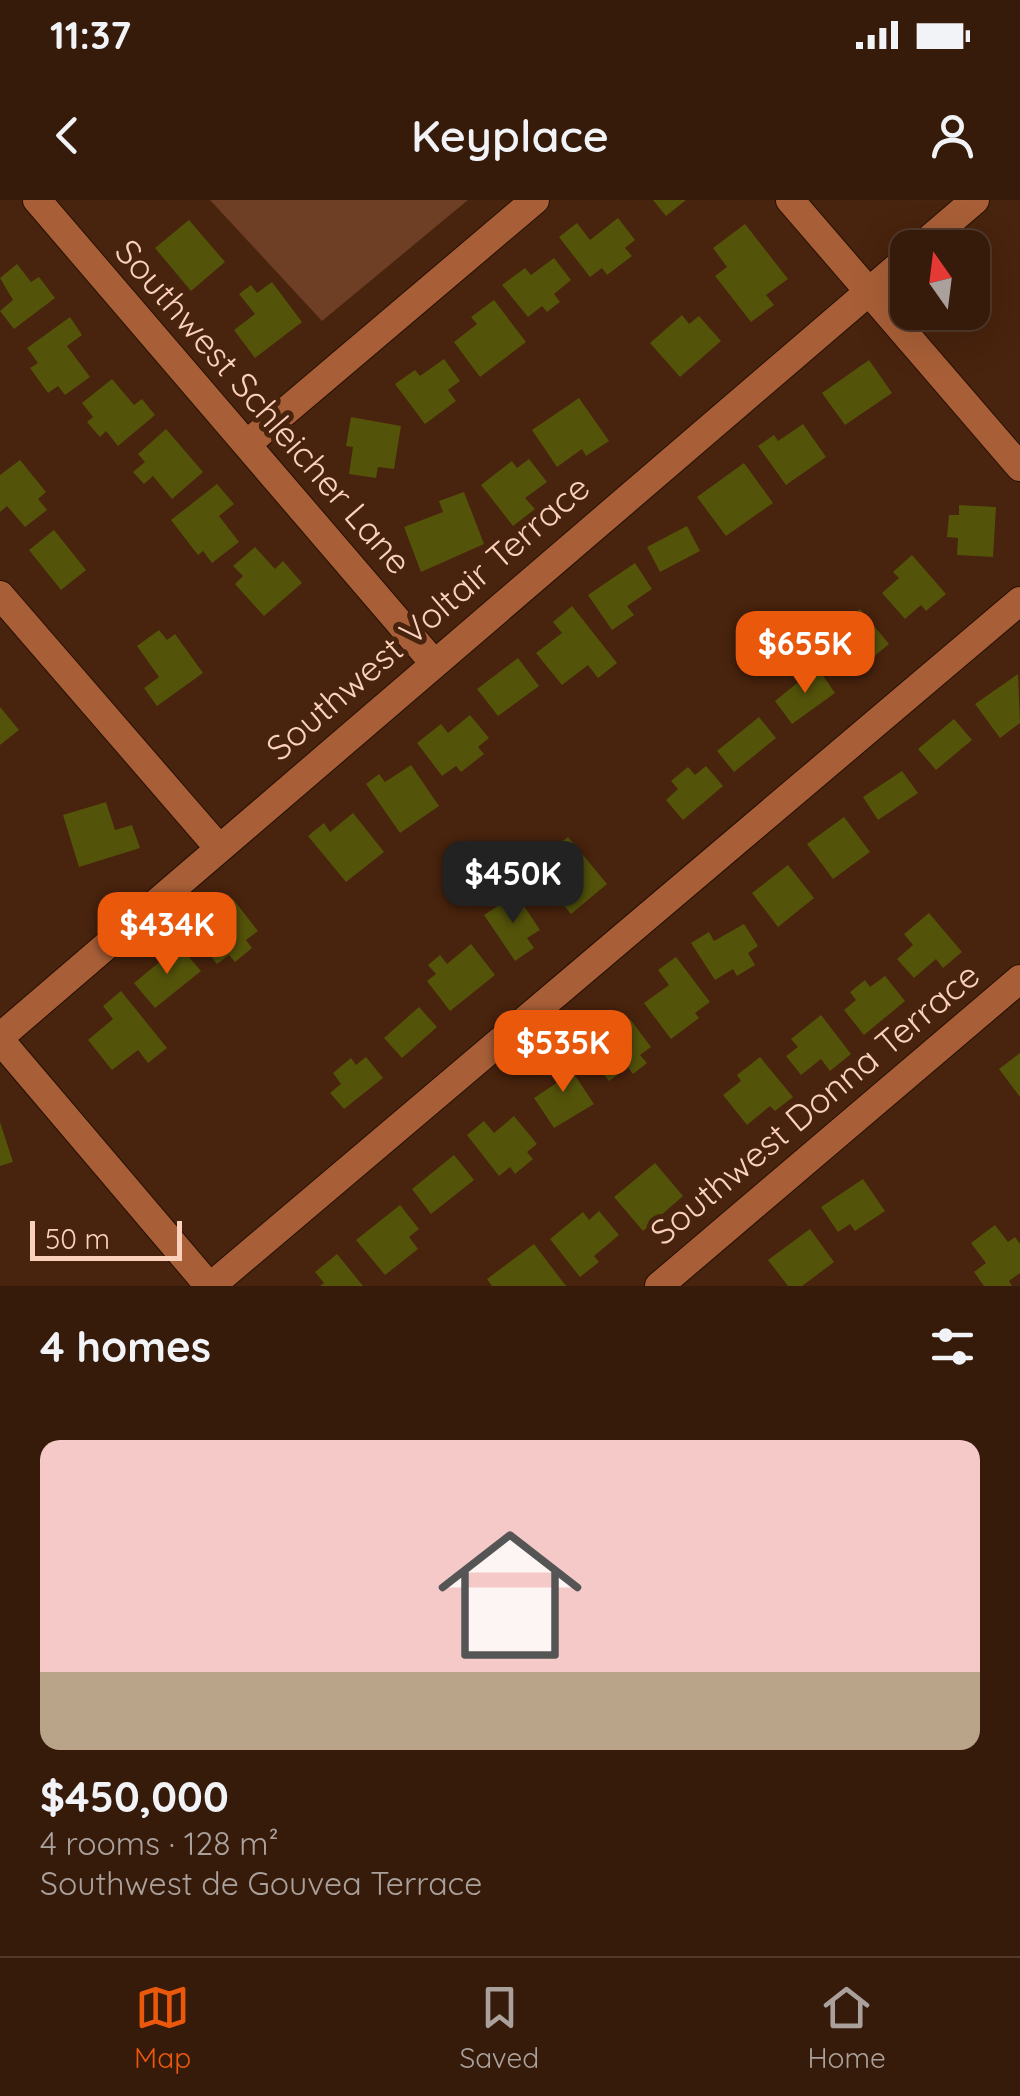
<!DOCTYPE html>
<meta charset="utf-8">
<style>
body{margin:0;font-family:Quicksand,sans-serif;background:#412718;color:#f1f3f6;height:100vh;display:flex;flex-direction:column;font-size:38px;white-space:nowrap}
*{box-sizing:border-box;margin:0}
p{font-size:32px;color:#aaa19c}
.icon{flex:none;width:55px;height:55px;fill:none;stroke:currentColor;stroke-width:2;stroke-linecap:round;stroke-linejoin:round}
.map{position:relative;height:1086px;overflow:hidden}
.sheet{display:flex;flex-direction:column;background:#361a0a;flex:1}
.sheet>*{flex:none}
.needle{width:65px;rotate:346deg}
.controls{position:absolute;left:890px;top:30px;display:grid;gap:20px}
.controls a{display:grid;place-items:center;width:100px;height:100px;border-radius:20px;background:#361a0a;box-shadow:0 10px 40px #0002,0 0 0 2px #50382b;font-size:50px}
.scale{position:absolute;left:30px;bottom:25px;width:152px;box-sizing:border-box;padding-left:10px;border:5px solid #fbd1bc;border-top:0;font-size:28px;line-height:35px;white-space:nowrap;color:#fbd1bc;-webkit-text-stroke:8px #48230d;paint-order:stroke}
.price{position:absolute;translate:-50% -85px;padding:0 22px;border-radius:20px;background:#ea580c;color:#fff;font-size:32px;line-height:65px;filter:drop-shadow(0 2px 5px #0008)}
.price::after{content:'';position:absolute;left:50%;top:60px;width:30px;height:22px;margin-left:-15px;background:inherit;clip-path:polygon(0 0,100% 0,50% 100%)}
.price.selected{background:#222;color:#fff}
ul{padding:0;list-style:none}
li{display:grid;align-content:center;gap:20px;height:530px;padding:0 40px}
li+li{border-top:2px solid #50382b}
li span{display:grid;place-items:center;height:310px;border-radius:20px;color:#555}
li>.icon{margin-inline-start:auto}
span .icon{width:180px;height:180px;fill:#fffc;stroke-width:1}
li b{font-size:42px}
h2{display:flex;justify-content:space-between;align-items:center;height:120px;padding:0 40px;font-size:42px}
.status{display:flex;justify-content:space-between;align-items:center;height:70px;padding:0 50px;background:#361a0a;direction:ltr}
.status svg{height:28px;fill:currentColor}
header{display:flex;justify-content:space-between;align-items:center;height:130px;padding:0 40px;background:#361a0a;font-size:45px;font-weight:600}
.menu{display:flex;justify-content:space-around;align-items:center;height:140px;border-top:2px solid #50382b;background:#361a0a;font-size:28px;color:#aaa19c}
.menu a{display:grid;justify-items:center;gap:5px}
.menu .selected{color:#ea580c}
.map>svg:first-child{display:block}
</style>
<div class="status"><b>11:37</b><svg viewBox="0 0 49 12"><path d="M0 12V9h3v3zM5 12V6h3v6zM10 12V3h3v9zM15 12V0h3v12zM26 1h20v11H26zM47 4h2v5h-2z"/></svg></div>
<header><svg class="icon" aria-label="back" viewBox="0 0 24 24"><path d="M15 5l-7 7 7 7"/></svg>Keyplace<svg class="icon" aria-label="person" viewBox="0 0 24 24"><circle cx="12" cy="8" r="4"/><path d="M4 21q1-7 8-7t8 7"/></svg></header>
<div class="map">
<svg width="1020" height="1086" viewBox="0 0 1020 1086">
<rect width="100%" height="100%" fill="#48230d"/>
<path fill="#6e3e25" d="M210 0H468L322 121Z"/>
<g fill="#54530a">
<path d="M653 0H686L666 16Z"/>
<path d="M618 18 635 40 625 48 632 56 607 75 602 68 590 77 559 37 577 23 590 40Z"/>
<path d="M189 20 225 62 191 91 155 48Z"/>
<path d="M745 24 788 79 766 95 774 105 751 122 715 76 727 67 713 48Z"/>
<path d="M554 58 571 80 554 94 560 102 547 112 542 106 528 117 502 85 525 68 531 75Z"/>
<path d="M17 64 31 82 39 77 55 98 14 129 0 111 13 100 0 78Z"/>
<path d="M272 82 302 122 255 158 234 130 255 114 239 94 251 85 257 93Z"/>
<path d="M494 100 526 142 480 177 454 142 477 124 471 117Z"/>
<path d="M682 115 689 124 699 116 721 141 680 177 650 143Z"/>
<path d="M70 117 82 135 67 146 90 177 65 195 58 186 48 193 30 168 38 163 27 148Z"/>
<path d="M444 159 460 181 448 190 456 201 425 224 395 184 415 170 420 176Z"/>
<path d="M869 160 892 193 845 225 822 193Z"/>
<path d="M112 179 134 205 142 199 155 215 118 246 106 231 100 237 87 222 93 217 82 203Z"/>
<path d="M579 198 609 241 586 256 582 249 557 267 532 230Z"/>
<path d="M351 217 401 226 394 269 378 267 376 278 349 274 353 247 346 246Z"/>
<path d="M803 224 826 257 786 285 758 246 774 235 778 241Z"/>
<path d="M166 229 203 272 172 299 153 276 144 284 133 272 145 262 138 254Z"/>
<path d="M529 259 547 282 525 298 535 309 513 326 481 285 512 261 517 268Z"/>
<path d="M20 260 46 292 38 299 47 310 25 327 7 306 0 312V275Z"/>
<path d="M744 263 773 303 726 336 697 297Z"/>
<path d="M217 284 234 304 219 316 239 342 212 363 203 351 198 355 171 320Z"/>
<path d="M464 292 484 344 421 372 404 327 443 312 439 301Z"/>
<path d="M959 305 996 307 993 357 957 355 958 338 947 337 949 315H959Z"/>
<path d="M687 326 700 351 660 372 647 347Z"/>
<path d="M54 330 86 370 61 390 29 350Z"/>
<path d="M255 347 275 369 283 361 302 383 264 416 235 384 243 376 233 366Z"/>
<path d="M912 355 946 394 926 411 921 405 905 419 882 393 899 378 893 372Z"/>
<path d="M635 363 652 389 627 406 634 415 612 430 588 395Z"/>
<path d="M572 406 617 463 598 478 588 465 562 485 536 453 562 433 553 422Z"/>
<path d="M860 409 889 444 854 473 825 438Z"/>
<path d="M159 430 167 440 175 434 203 473 157 506 144 488 159 477 137 446Z"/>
<path d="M518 458 539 486 498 516 477 489Z"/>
<path d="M817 467 835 493 792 524 775 501Z"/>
<path d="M1018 474 1020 523 1000 538 975 504Z"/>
<path d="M0 507 19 530 0 545Z"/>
<path d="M470 515 489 538 478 547 484 554 461 572 456 566 442 576 417 543 441 524 448 533Z"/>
<path d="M759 517 776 538 734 572 717 551Z"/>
<path d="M954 519 972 540 936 570 918 549Z"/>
<path d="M411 565 439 606 400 633 366 584 379 574 385 582Z"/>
<path d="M706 566 723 586 683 620 666 600 678 589 671 581 688 567 695 575Z"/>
<path d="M902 571 918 593 878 620 863 597Z"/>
<path d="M106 602 115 630 132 625 140 648 79 667 63 615Z"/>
<path d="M353 613 384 652 346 682 308 636 324 623 330 632Z"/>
<path d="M844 617 870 652 833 679 807 644Z"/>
<path d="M568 637 607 684 571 714 542 679 558 666 547 653Z"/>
<path d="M788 665 814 698 778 727 752 693Z"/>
<path d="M516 694 540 730 527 738 534 748 515 761 484 715Z"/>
<path d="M233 699 258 731 246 740 252 748 235 762 229 755 217 764 195 736 219 717 215 712Z"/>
<path d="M929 713 962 752 943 768 936 759 914 778 897 759 913 745 904 734Z"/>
<path d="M744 724 758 746 748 753 755 765 737 776 733 769 715 780 691 743 709 732 714 741Z"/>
<path d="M471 744 495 775 450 811 427 781 436 774 428 765 440 755 447 764Z"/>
<path d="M179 746 201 771 155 808 134 783Z"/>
<path d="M676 757 710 802 695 813 699 818 671 839 644 803 669 785 658 770Z"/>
<path d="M885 776 905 801 864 835 844 810 856 800 850 792 865 780 870 787Z"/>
<path d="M121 791 167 848 148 863 138 850 112 870 88 840 113 819 103 806Z"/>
<path d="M419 807 437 827 402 858 384 838Z"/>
<path d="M821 815 851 854 830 871 821 859 801 875 786 856 798 847 791 839Z"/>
<path d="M630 819 651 847 640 855 647 863 633 874 628 867 609 881 577 840 595 827 604 839Z"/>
<path d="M1020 853V897L999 869Z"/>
<path d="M562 856 594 904 554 928 534 898 558 882 547 866Z"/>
<path d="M366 857 383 878 344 909 330 893 341 884 333 873 351 858 356 865Z"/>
<path d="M760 857 793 897 775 911 770 906 747 925 723 895 741 881 737 875Z"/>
<path d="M514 916 537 944 527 952 533 959 515 974 510 967 499 976 467 935 484 921 494 933Z"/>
<path d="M0 922 13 962 0 966Z"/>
<path d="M454 955 474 980 431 1014 412 989Z"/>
<path d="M655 963 683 996 643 1031 614 997Z"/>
<path d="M863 979 885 1011 855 1031 850 1024 838 1032 821 1007Z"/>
<path d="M400 1005 419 1029 409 1037 418 1049 385 1075 356 1040Z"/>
<path d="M599 1011 619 1035 594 1056 599 1062 580 1077 550 1039 583 1012 589 1020Z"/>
<path d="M995 1025 1008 1042 1015 1037 1020 1044V1073L1009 1081 1012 1086H984L974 1072 986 1063 971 1043Z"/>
<path d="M810 1029 834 1062 802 1086H788L768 1060Z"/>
<path d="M534 1044 566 1086H492L487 1079Z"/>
<path d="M337 1054 363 1086H320L324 1083 315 1072Z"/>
</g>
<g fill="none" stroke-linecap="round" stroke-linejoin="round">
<defs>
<g id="minor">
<path d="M37 0 433 462"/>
<path d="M790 0 1020 267"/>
<path d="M919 48 975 0"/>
<path d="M247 244 535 0"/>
<path d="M0 395 218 647"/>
<path d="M0 837 908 58"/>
<path d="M0 840 209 1086"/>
<path d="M211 1086 1020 401"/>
<path d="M659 1086 1020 779"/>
</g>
</defs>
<use href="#minor" stroke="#261004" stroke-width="30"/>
<use href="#minor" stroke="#a85f37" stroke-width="28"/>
</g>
<g text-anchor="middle" stroke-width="10" stroke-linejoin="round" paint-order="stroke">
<g font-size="35" fill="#fbd1bc" stroke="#48230d">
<text transform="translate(263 207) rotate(49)" y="12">Southwest Schleicher Lane</text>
<text transform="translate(428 418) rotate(-41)" y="12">Southwest Voltair Terrace</text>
<text transform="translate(815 904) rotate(-40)" y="12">Southwest Donna Terrace</text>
</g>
</g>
</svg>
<div class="controls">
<a><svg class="needle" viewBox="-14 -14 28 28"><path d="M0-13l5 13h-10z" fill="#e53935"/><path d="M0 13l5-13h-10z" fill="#aaa19c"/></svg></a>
</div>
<div class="scale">50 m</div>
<b class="price" style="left:805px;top:496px">$655K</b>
<b class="price selected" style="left:513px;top:726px">$450K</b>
<b class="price" style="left:167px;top:777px">$434K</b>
<b class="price" style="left:563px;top:895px">$535K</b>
</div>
<section class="sheet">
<h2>4 homes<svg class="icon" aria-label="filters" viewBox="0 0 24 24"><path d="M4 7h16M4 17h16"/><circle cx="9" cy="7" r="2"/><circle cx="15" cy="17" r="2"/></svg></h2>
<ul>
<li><span style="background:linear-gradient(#f6c9c9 75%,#b9a48a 0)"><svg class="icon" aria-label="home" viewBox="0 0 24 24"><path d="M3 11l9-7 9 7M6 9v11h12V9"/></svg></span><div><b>$450,000</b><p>4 rooms · 128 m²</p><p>Southwest de Gouvea Terrace</p></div></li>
</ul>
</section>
<nav class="menu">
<a class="selected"><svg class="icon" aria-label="map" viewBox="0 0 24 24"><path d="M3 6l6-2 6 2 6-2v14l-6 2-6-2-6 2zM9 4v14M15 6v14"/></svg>Map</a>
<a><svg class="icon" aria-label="saved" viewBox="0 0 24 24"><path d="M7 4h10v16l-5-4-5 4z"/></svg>Saved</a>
<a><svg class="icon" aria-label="home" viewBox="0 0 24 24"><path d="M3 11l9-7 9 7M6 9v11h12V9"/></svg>Home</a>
</nav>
